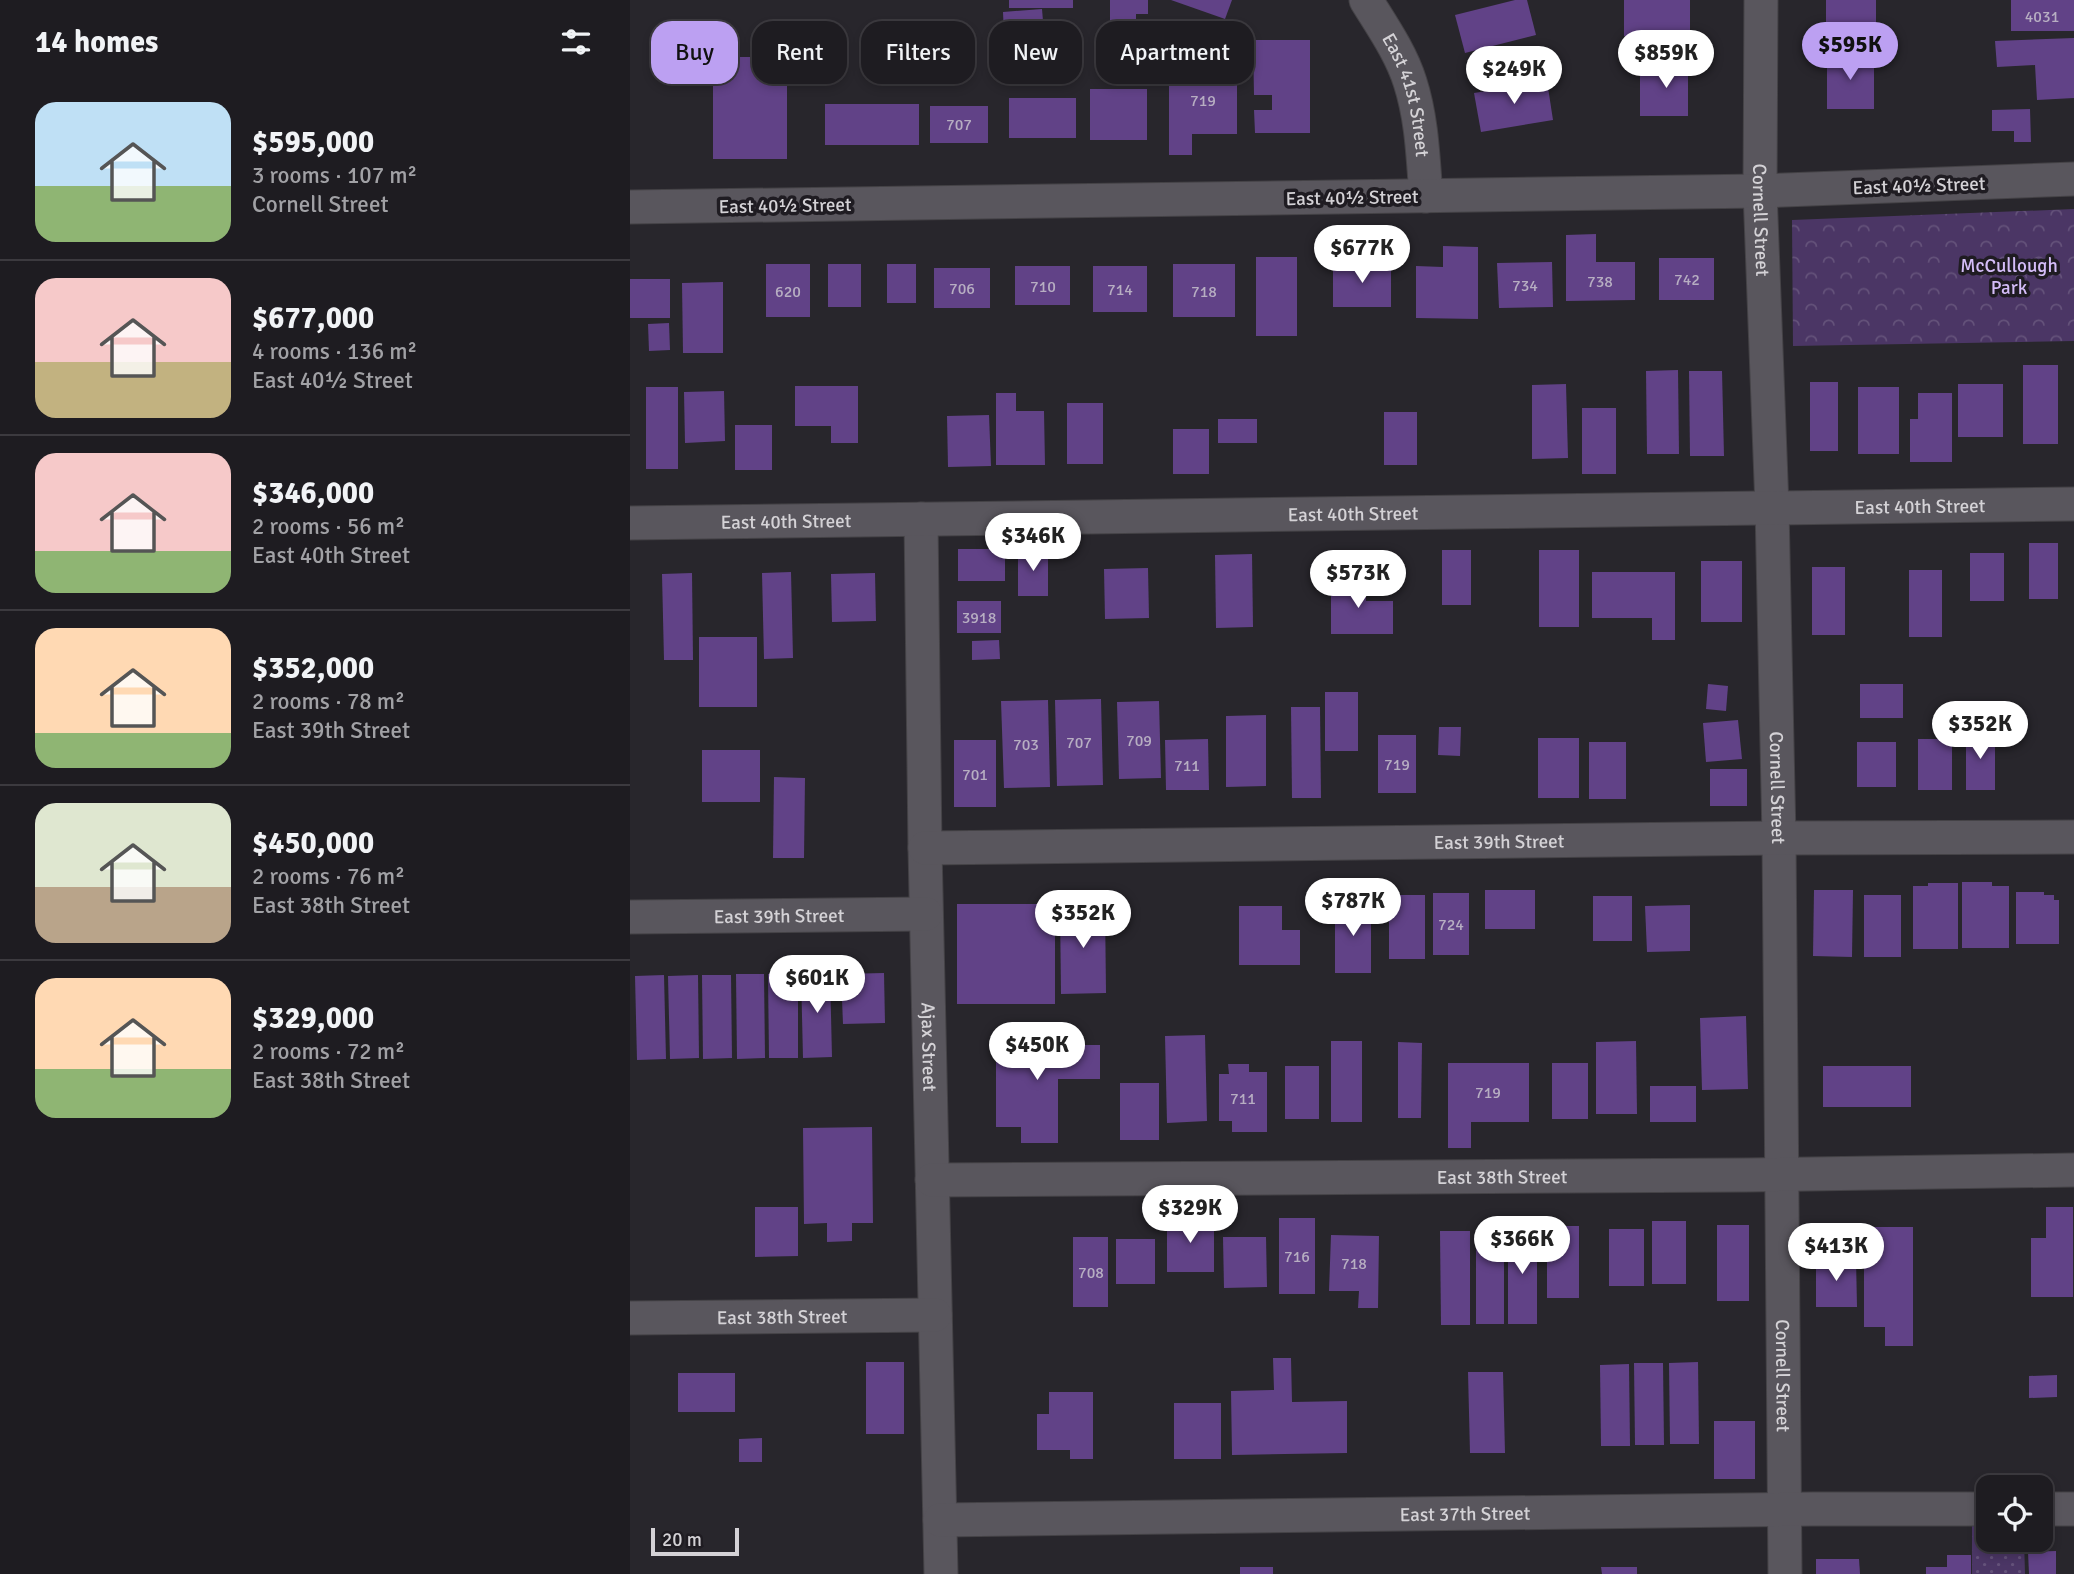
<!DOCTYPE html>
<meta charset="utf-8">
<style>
body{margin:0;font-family:Signika,sans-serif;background:#2b292e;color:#f1f3f6;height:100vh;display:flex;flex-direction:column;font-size:26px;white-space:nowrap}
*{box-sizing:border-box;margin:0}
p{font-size:23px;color:#a1a1a5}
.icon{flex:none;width:38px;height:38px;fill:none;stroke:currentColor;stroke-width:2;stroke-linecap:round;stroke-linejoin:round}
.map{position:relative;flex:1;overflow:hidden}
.panel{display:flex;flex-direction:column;background:#1e1c21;width:630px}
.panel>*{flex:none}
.guide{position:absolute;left:21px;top:21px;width:665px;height:63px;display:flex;gap:14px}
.fabs{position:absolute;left:1346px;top:1475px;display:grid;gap:14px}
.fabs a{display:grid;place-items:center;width:77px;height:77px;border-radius:14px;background:#1e1c21;box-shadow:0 4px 10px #0003,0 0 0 2px #3c3a3f;font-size:35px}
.scale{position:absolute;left:21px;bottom:18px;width:88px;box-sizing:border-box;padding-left:7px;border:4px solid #d4d2d6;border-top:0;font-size:19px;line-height:24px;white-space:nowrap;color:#d4d2d6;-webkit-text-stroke:5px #1f1c22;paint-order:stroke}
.price{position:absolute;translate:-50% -60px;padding:0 16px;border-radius:24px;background:#fff;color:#222;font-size:23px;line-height:46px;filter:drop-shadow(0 2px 4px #0008)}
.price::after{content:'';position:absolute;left:50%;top:42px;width:21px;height:16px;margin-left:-10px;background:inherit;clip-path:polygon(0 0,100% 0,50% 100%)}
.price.on{background:#bca0f2;color:#111}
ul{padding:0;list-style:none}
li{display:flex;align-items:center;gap:21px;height:175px;padding:0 35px}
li+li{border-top:2px solid #3c3a3f}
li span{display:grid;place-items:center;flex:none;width:196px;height:140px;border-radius:21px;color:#555}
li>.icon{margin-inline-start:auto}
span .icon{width:84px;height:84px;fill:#fffc;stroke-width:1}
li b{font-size:30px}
h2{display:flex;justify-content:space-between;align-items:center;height:84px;padding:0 35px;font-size:30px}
.tag{padding:0 24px;border-radius:21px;background:#1e1c21;box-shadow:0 4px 10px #0003,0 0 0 2px #3c3a3f;font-size:24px;line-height:63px}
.tag.on{background:#bca0f2;color:#111}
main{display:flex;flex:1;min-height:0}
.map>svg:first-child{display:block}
</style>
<main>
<section class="panel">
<h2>14 homes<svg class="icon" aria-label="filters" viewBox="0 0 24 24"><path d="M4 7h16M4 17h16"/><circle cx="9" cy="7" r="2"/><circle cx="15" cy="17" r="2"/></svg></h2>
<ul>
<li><span style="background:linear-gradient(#bfe0f5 60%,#8fb573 0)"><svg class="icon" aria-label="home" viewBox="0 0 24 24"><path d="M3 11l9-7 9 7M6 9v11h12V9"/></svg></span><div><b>$595,000</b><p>3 rooms · 107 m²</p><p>Cornell Street</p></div></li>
<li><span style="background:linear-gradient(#f6c9c9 60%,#c2b280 0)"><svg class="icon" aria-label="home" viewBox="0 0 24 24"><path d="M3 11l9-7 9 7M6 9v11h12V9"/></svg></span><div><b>$677,000</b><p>4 rooms · 136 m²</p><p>East 40½ Street</p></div></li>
<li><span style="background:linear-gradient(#f6c9c9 70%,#8fb573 0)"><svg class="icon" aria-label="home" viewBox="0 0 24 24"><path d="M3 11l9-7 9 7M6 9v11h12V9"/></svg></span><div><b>$346,000</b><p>2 rooms · 56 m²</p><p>East 40th Street</p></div></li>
<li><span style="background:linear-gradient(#ffd9b3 75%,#8fb573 0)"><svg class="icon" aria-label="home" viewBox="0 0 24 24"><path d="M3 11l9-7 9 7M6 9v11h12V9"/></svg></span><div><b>$352,000</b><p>2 rooms · 78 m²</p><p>East 39th Street</p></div></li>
<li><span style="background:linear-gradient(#dfe7d0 60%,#b9a48a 0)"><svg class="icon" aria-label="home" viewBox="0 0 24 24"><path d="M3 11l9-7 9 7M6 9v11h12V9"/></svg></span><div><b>$450,000</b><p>2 rooms · 76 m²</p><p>East 38th Street</p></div></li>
<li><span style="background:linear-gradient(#ffd9b3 65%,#8fb573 0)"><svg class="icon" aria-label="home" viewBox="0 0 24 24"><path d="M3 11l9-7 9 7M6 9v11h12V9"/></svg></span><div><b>$329,000</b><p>2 rooms · 72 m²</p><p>East 38th Street</p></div></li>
</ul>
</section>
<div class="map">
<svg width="1444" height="1574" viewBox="0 0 1444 1574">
<defs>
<pattern id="grass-dots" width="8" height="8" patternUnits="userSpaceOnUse" patternTransform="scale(1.75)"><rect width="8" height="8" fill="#4b3665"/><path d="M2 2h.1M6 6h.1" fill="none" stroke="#64527a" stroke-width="1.8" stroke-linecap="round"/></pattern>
<pattern id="park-crowns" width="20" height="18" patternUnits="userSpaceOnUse" patternTransform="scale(1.75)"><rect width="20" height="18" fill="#4b3665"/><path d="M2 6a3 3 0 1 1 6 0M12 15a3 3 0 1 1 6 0" fill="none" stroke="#64527a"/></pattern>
</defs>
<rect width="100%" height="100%" fill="#28262c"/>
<path fill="url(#grass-dots)" d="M1342 1518H1358V1540H1394L1395 1574H1342Z"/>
<path fill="url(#park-crowns)" d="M1444 209V341L1163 346 1162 220Z"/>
<g fill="#614287">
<rect x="379" y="0" width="64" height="8"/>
<path d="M480 0H518V14H506V38H480Z"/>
<path d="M541 0H602L595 19Z"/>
<path d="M885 0H897L906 35 835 53 825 15Z"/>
<rect x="994" y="0" width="66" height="36"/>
<rect x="1196" y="0" width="50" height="32"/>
<rect x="1381" y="0" width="63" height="31"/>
<path d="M412 9 414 33 374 35 373 12Z"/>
<path d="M1444 38V98L1407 100 1405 65 1367 67 1365 41Z"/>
<path d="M623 40H680V133H625L624 110H642V95H624Z"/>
<rect x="1197" y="54" width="47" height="55"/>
<rect x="83" y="57" width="74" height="102"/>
<path d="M1028 59H1058V116H1010V73H1028Z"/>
<path d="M539 66H607V134H562V155H539Z"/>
<path d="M917 81 923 120 851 132 844 93Z"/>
<rect x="460" y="89" width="57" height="51"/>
<rect x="379" y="98" width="67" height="40"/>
<rect x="195" y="104" width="94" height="41"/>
<rect x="300" y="106" width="58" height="37"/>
<path d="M1400 109 1401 142H1384V131H1362V110Z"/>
<path d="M966 234V262H1005V300L936 301V235Z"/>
<path d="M813 246 848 247V319L786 318V266L813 267Z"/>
<rect x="626" y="257" width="41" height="79"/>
<rect x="1029" y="258" width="55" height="42"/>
<path d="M922 262 923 307 869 308 867 263Z"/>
<rect x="136" y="264" width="44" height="53"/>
<rect x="198" y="264" width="33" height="43"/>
<rect x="257" y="264" width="29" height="39"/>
<rect x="543" y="264" width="62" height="53"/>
<rect x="703" y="264" width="58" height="43"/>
<rect x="385" y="266" width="55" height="39"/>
<rect x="463" y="266" width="54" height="46"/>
<rect x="304" y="268" width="56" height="40"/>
<rect x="0" y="279" width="40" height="39"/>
<path d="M93 282V353H53L52 283Z"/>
<path d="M39 323 40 350 19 351 18 324Z"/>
<rect x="1393" y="365" width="35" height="79"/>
<path d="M1048 370 1049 454H1017L1016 371Z"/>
<path d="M1059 371H1092L1094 456H1060Z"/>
<rect x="1180" y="382" width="28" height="69"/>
<path d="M936 384 938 458 902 459V385Z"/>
<rect x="1328" y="384" width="45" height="53"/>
<path d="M165 386H228V443H201V426H165Z"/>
<rect x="16" y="387" width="32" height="82"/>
<rect x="1228" y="387" width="41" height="67"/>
<path d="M94 391 95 441 55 443 54 392Z"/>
<path d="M366 393H386V411H414L415 465H366Z"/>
<path d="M1288 393H1322V462H1280V419H1288Z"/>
<rect x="437" y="403" width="36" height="61"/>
<rect x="952" y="408" width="34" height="66"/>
<rect x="754" y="412" width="33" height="53"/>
<path d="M359 415 361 466 318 467 317 416Z"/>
<rect x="588" y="419" width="39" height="24"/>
<rect x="105" y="425" width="37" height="45"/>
<rect x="543" y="429" width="36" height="45"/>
<rect x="1399" y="543" width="29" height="56"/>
<rect x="328" y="549" width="47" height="32"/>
<rect x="388" y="550" width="30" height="46"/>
<rect x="812" y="550" width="29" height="55"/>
<rect x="909" y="550" width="40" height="77"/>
<rect x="1340" y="553" width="34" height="48"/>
<path d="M622 554 623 627 586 628 585 555Z"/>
<rect x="1071" y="561" width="41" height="61"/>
<rect x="1182" y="567" width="33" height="68"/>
<path d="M518 568 519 618 475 619 474 569Z"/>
<rect x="1279" y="570" width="33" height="67"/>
<path d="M161 572 163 658 134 659 132 573Z"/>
<path d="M962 572H1045V640H1022V618H962Z"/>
<path d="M62 573 63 660H34L32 574Z"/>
<path d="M245 573 246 621 202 622 201 574Z"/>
<path d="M701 580H736V601H763V634H701Z"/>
<rect x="327" y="601" width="44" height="32"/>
<rect x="69" y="637" width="58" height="70"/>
<path d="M369 640 370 659 342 660V641Z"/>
<path d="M1078 684 1098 686 1096 711 1076 709Z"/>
<rect x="1230" y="684" width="43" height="34"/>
<rect x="695" y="692" width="33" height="59"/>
<path d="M471 699 473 785 427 786 425 700Z"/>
<path d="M418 700 420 787 374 788 371 701Z"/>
<path d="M529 701 531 778 489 779 487 702Z"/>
<path d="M661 707H690L691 798H662Z"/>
<path d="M636 715V786L596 787V716Z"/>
<path d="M1108 720 1112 759 1076 762 1073 723Z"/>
<path d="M809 727H831L830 756 808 755Z"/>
<rect x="1336" y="732" width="29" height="58"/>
<rect x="748" y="735" width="38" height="58"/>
<rect x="908" y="738" width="41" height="60"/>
<path d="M578 739 579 790H536L535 740Z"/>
<rect x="1288" y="739" width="34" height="51"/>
<rect x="324" y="740" width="42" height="67"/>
<rect x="959" y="742" width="37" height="57"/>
<rect x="1227" y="742" width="39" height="45"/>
<rect x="72" y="750" width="58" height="52"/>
<rect x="1080" y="769" width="37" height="37"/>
<path d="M144 777 175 778 174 858H143Z"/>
<path d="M1332 882H1362V886H1379V948H1332Z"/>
<path d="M1298 883H1328V949H1283V886H1298Z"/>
<rect x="855" y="890" width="50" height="39"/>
<path d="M1184 890H1223L1222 957 1183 956Z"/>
<path d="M1386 892H1414V895H1424V900H1429V944H1386Z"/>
<rect x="803" y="893" width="36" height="62"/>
<rect x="759" y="895" width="36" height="64"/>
<rect x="1234" y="895" width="37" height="62"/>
<rect x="963" y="896" width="39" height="45"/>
<rect x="705" y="903" width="36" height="70"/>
<rect x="327" y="904" width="98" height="100"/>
<path d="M1060 905V951L1017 952 1015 906Z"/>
<path d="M430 906H475L476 993 431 994Z"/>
<path d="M609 906H652V930H670V965H609Z"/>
<path d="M200 973 202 1057 173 1058 171 974Z"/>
<path d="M254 973 255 1023 213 1024 211 974Z"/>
<path d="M106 974H134L135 1058 107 1059Z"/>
<path d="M138 974H168V1058H139Z"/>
<path d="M34 975 36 1059 7 1060 5 976Z"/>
<path d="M68 975 69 1058 40 1059 38 976Z"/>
<path d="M72 975H101L102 1058 73 1059Z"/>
<path d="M1116 1016 1118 1089 1072 1090 1070 1018Z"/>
<path d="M366 1029H400V1045H470V1079H428V1143H391V1127H366Z"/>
<path d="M575 1035 577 1121 537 1123 535 1036Z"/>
<rect x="701" y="1041" width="31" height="81"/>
<path d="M1006 1041 1007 1114H966V1042Z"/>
<path d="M768 1042 792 1043 791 1118H768Z"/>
<path d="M818 1063H899V1122H841V1148H818Z"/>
<rect x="922" y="1063" width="36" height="56"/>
<path d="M598 1064H619V1072H637V1132H602V1121H589V1074H599Z"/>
<rect x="655" y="1066" width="34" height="53"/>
<rect x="1193" y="1066" width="88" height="41"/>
<rect x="490" y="1083" width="39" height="57"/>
<rect x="1020" y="1086" width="46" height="36"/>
<path d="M242 1127 243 1223H222V1241L197 1242V1223L174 1224 173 1128Z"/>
<path d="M125 1207H168V1256L125 1257Z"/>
<path d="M1416 1207H1443V1297H1401V1238H1416Z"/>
<rect x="537" y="1218" width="47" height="54"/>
<rect x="649" y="1218" width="36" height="76"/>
<rect x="1022" y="1221" width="34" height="63"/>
<rect x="1087" y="1225" width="32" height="76"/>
<rect x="917" y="1226" width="32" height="72"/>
<path d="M1234 1227H1283V1346H1255V1327H1234Z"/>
<rect x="878" y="1229" width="29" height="95"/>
<rect x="979" y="1229" width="35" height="57"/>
<rect x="846" y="1230" width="28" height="94"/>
<path d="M810 1231H840V1325H811Z"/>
<path d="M701 1235 749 1236 748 1308H728L729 1291H699Z"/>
<rect x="443" y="1237" width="35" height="70"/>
<path d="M593 1237H636L637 1287 594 1288Z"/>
<rect x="486" y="1239" width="39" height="45"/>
<path d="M1186 1258H1226L1227 1307H1186Z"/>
<path d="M643 1358H661L662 1402 717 1401V1453L602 1455 601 1391 644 1390Z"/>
<rect x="236" y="1362" width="38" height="72"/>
<path d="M1068 1362 1069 1444H1040L1039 1363Z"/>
<path d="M1004 1363H1033L1034 1445H1005Z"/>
<path d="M999 1364 1000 1446H971L970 1365Z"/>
<path d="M838 1372H873L875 1453H840Z"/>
<rect x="48" y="1373" width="57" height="39"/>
<path d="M1427 1375V1397L1399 1398V1376Z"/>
<path d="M419 1392H463V1459H440V1450H407V1414H419Z"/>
<rect x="544" y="1403" width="47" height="56"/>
<rect x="1084" y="1421" width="41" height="58"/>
<path d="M132 1438V1462H109V1439Z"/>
<path d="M1426 1551V1574H1399L1398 1552Z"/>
<path d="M1317 1555H1341V1574H1296V1567H1317Z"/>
<path d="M1186 1559H1229L1230 1574H1186Z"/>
<rect x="610" y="1567" width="33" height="7"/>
<path d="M971 1567H1007V1574H972Z"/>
</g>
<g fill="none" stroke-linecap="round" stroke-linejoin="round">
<defs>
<g id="minor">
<path id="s1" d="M736 0C752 26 771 53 780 82 792 119 793 158 796 196"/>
<path id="s2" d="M1131 0 1130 191 1142 507 1149 838 1155 1574"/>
<path d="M0 207 1130 191 1444 179"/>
<path id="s3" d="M291 519 295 848 311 1574"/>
<path id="s4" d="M0 523 1444 504"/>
<path id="s5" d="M295 848 1149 838 1444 837"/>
<path id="s6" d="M0 917 296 914"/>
<path id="s7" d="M302 1180 1116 1175 1444 1170"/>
<path id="s8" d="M0 1318 305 1315"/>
<path d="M1410 1509H1444"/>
<path id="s9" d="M310 1520 1183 1509H1358"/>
</g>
</defs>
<use href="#minor" stroke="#444246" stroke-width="35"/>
<use href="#minor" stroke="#59565d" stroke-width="33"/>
</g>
<g text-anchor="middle" stroke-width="7" stroke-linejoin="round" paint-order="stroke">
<g font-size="16" fill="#b7aec2">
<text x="1412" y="22">4031</text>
<text x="573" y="106">719</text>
<text x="329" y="130">707</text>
<text x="1057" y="285">742</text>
<text x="970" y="287">738</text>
<text x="895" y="291">734</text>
<text x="413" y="292">710</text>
<text x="332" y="294">706</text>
<text x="490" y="295">714</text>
<text x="158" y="297">620</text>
<text x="574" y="297">718</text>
<text x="349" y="623">3918</text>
<text x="509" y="746">709</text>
<text x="449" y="748">707</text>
<text x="396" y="750">703</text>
<text x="767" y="770">719</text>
<text x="557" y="771">711</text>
<text x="345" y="780">701</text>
<text x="821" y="930">724</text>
<text x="858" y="1098">719</text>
<text x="613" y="1104">711</text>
<text x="667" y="1262">716</text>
<text x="724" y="1269">718</text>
<text x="461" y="1278">708</text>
</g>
<g font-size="19" fill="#d4d2d6" stroke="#1f1c22">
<text dy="7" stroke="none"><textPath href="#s1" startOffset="105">East 41st Street</textPath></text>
<text transform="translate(1289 185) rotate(-2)" y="7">East 40½ Street</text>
<text transform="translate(722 197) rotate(-1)" y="7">East 40½ Street</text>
<text transform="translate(155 205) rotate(-1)" y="7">East 40½ Street</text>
<text dy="7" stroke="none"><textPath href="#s2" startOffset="220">Cornell Street</textPath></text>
<text dy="7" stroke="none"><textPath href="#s4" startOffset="1290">East 40th Street</textPath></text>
<text dy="7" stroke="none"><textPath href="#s4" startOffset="723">East 40th Street</textPath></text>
<text dy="7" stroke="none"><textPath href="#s4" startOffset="156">East 40th Street</textPath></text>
<text dy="7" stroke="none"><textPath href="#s2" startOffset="788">Cornell Street</textPath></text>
<text dy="7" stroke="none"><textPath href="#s5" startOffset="574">East 39th Street</textPath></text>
<text dy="7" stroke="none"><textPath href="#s6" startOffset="149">East 39th Street</textPath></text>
<text dy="7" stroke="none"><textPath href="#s3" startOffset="528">Ajax Street</textPath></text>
<text dy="7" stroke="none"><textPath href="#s7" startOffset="570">East 38th Street</textPath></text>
<text dy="7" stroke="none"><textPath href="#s8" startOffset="152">East 38th Street</textPath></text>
<text dy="7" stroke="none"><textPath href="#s2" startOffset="1376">Cornell Street</textPath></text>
<text dy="7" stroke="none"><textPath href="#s9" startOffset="525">East 37th Street</textPath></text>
</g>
<g font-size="19" fill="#d4bdf8" stroke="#1f1c22">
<text x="1379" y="272">McCullough<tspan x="1379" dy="22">Park</tspan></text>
</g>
</g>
</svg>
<div class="fabs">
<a><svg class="icon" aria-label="locate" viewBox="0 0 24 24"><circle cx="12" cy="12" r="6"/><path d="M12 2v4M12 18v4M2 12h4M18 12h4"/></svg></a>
</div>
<div class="scale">20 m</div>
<b class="price on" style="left:1220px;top:82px">$595K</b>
<b class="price" style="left:1036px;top:90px">$859K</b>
<b class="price" style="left:884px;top:106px">$249K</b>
<b class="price" style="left:732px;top:285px">$677K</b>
<b class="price" style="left:403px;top:573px">$346K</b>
<b class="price" style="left:728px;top:610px">$573K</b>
<b class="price" style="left:1350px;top:761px">$352K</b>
<b class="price" style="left:723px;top:938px">$787K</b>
<b class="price" style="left:453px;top:950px">$352K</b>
<b class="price" style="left:187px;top:1015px">$601K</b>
<b class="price" style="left:407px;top:1082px">$450K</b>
<b class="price" style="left:560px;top:1245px">$329K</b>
<b class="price" style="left:892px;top:1276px">$366K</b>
<b class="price" style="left:1206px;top:1283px">$413K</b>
<div class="guide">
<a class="tag on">Buy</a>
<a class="tag">Rent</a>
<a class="tag">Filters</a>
<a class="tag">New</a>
<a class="tag">Apartment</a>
</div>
</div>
</main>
